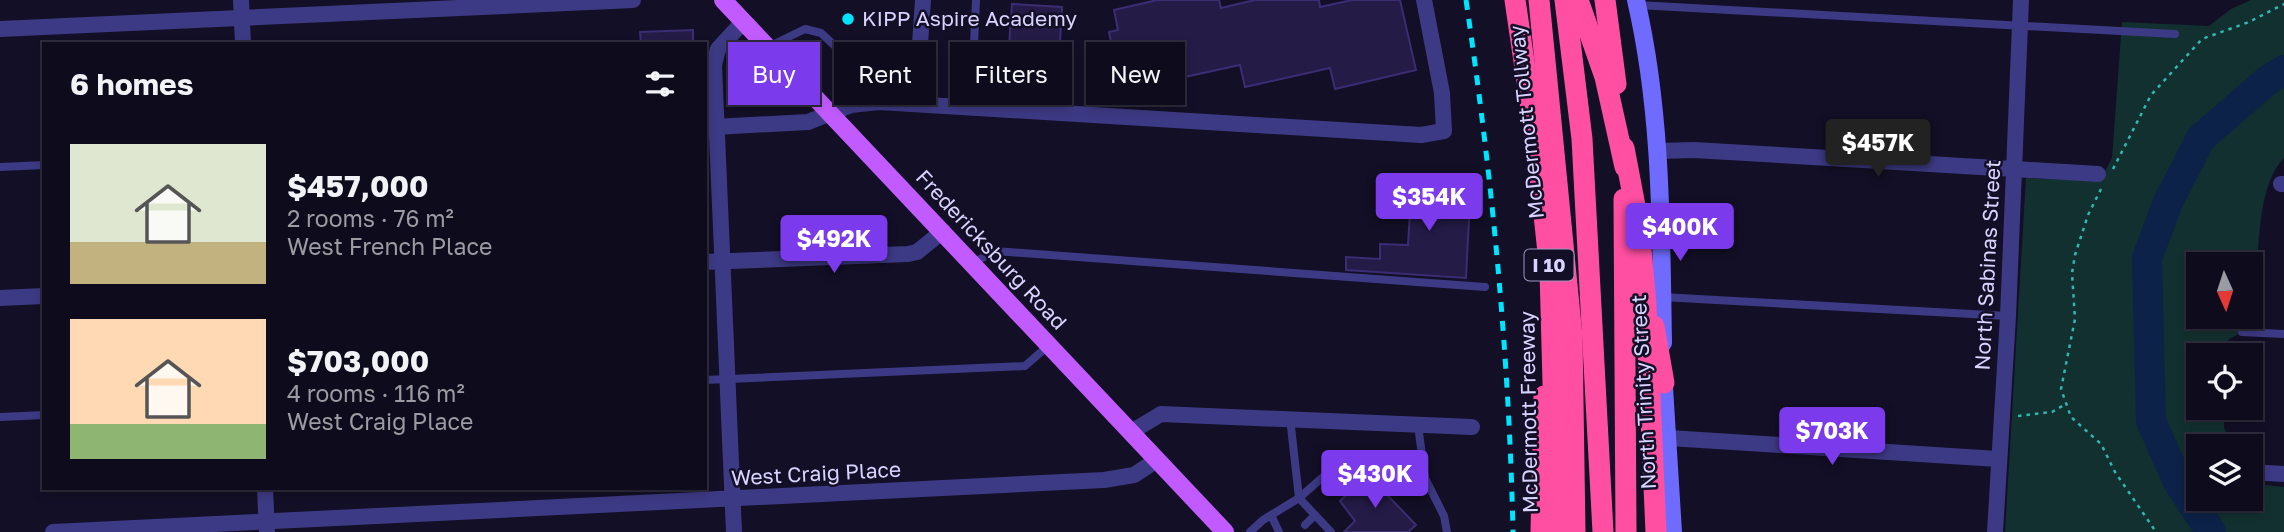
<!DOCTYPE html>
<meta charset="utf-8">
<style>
body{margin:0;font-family:"Golos Text",sans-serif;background:#171425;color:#f1f3f6;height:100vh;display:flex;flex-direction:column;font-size:26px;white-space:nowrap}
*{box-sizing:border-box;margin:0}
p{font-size:23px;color:#9b9ba3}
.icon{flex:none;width:38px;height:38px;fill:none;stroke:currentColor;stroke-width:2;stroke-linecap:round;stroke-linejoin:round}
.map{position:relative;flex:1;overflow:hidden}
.details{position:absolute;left:42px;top:42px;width:665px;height:448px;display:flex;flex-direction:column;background:#0e0b1c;border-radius:0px;box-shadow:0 4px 10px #0003,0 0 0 2px #2e2b3b}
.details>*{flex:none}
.banner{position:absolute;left:728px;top:42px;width:665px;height:63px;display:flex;gap:14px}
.needle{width:46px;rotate:177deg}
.tools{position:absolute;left:2186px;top:252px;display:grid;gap:14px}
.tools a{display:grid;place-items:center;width:77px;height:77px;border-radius:0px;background:#0e0b1c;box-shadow:0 4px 10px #0003,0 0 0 2px #2e2b3b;font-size:35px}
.price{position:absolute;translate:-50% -60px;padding:0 16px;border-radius:7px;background:#7c3aed;color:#fff;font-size:23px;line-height:46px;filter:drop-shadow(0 2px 4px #0008)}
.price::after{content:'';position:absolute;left:50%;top:42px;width:21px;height:16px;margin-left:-10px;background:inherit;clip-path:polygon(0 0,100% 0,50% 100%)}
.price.active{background:#222;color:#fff}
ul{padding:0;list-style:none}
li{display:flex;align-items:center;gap:21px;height:175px;padding:0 28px}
li span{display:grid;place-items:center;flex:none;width:196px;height:140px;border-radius:0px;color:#555}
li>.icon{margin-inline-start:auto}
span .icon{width:84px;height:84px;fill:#fffc;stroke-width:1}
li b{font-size:30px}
h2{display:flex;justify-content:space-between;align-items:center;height:84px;padding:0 28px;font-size:30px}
.pill{padding:0 24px;border-radius:0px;background:#0e0b1c;box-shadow:0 4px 10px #0003,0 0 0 2px #2e2b3b;font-size:24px;line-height:63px}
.pill.active{background:#7c3aed;color:#fff}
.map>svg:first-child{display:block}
</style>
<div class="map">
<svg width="2284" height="532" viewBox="0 0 2284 532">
<rect width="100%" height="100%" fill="#130f26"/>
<path fill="#12302f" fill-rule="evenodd" d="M2251 0H2284V158C2252 190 2259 279 2256 324L2228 340 2227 355H2198V408H2225L2224 428 2234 446H2198V499H2250L2251 475 2255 484 2284 487V532H2005L2026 178 2100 181 2112 158 2122 22 2209 26 2231 9ZM2198 264H2250V317H2198Z"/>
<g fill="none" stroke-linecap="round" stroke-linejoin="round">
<path stroke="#0c2248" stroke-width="30" d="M2211 532 2178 482 2151 421 2147 258 2168 202 2201 138 2268 80 2284 70"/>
</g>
<g fill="#241b47" stroke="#3b2d73" stroke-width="2">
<path d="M1157 0H1219L1221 8 1255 0H1319L1320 7 1352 0H1400L1416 70 1335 89 1330 68 1245 87 1240 65 1157 83 1152 62 1102 73 1095 45 1111 42 1109 32 1118 30 1114 10Z"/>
<path d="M1012 4 1062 7 1058 77 1007 74Z"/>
<path d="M693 30V44H641L640 32Z"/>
<path d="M1412 177 1471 180 1466 278 1346 270V257L1380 259V244L1408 245Z"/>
<path d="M1368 475 1416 525 1408 532H1344L1355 521 1340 501Z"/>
</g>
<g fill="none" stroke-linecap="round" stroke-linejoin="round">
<g stroke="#2fb8b0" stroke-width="2.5" stroke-dasharray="3.5 5" stroke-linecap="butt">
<path d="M2113 169 2151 95 2202 39 2249 22 2284 4"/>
<path d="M2101 189 2088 215 2075 255 2072 273 2075 319 2061 389 2071 417 2101 444 2115 472 2156 532"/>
<path d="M2018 416 2052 412 2064 405"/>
</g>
<g stroke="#3d3a85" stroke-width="8">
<path d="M1637 5 2175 34"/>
<path d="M768 47 805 29 821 33 836 47 920 51"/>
<path d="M974 107 972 91 976 0"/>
<path d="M0 167 44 165"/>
<path d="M973 263 995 251 1485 287"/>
<path d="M1662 297 2008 316"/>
<path d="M2242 332 2284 334"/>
<path d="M705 380 1025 366 1049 345"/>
<path d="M0 417 44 415"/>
<path d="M1418 425 1425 478 1444 516 1447 532"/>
<path d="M1394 462 1411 482 1425 478"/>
<path d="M1271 515 1279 532"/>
<path d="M1305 525 1315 515"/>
<path d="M1250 532 1263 520 1299 498 1290 418"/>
<path d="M1331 532 1299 498 1340 462"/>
</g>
<g stroke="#3d3a85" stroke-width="16">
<path d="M241 0 243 44"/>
<path d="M0 29 633 0"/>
<path d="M916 103 923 0"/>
<path d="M714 127 808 122 851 105 879 102 1421 135 1444 131 1442 93 1424 0"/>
<path d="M1658 151 1694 150 2098 174"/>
<path d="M2281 184H2284"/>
<path d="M705 262 908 254 917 252 943 231"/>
<path d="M0 298 44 296"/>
<path d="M1131 432 1161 414 1472 427"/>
<path d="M1669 438 1998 459"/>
<path d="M2250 472 2284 474"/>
<path d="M265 488 267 532"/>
<path d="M53 532 1104 480 1134 475 1157 460"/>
<path d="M734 532 714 65 718 49 743 22"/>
<path d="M1995 532 2008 316 2021 0"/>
</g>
<g stroke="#6f6bff" stroke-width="18">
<path d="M1636 0C1662 112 1661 229 1663 343"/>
<path d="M1663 371 1673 532"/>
</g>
<path stroke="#c25bff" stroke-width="18" d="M723 0 1225 532"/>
<g stroke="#ff4fa3" stroke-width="21">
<path d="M1539 0 1572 336 1575 532"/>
<path d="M1565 0 1582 139 1603 532"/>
<path d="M1578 0 1605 77 1625 167"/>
<path d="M1605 0 1616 84"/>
<path d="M1654 326 1664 383"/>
<path d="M1541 532 1544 396"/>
</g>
<path stroke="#00e5ff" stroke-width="5" stroke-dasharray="10 9" stroke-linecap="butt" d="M1466 0C1492 177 1509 353 1513 532"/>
<g stroke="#ff4fa3" stroke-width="21">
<path d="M1515 0 1537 150 1550 271 1557 532"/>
<path d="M1624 148 1639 227 1646 305 1656 532"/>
<path d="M1624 199 1626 532"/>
</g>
</g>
<circle fill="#00e5ff" stroke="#130f26" stroke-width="2.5" cx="848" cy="19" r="7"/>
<g text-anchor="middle" stroke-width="5" stroke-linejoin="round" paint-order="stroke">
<rect fill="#130f26" stroke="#9e99be" stroke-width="2" x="1524.5" y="249.5" width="49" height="31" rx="5"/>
<g font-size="19" font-weight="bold" fill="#d9d4ff">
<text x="1549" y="272">I 10</text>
</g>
<g font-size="21" fill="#d9d4ff" stroke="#130f26" text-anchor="start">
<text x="862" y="26">KIPP Aspire Academy</text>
</g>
<g font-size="21" fill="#d9d4ff" stroke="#130f26">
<text transform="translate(1527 122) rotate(-96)" y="7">McDermott Tollway</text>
<text transform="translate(991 250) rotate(47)" y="7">Fredericksburg Road</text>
<text transform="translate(1988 265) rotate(-87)" y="7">North Sabinas Street</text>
<text transform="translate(1644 392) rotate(-93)" y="7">North Trinity Street</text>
<text transform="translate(1529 412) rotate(-91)" y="7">McDermott Freeway</text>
<text transform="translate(816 474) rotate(-3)" y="7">West Craig Place</text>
</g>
</g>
</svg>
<div class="tools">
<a><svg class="needle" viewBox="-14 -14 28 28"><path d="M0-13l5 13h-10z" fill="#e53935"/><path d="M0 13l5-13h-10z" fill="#9b9ba3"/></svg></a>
<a><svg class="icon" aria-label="locate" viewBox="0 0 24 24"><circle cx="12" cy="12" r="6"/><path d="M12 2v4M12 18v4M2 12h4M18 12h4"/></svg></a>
<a><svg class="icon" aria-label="layers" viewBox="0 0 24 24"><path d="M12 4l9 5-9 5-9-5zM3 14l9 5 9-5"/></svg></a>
</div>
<b class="price active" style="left:1878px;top:179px">$457K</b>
<b class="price" style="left:1429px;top:233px">$354K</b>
<b class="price" style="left:1680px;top:263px">$400K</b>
<b class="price" style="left:834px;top:275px">$492K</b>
<b class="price" style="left:1832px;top:467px">$703K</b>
<b class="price" style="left:1375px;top:510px">$430K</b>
<div class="banner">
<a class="pill active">Buy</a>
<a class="pill">Rent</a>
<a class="pill">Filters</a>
<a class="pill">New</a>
</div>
<section class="details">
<h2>6 homes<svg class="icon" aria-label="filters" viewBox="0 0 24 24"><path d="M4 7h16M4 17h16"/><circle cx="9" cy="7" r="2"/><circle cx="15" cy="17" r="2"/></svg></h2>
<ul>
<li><span style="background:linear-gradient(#dfe7d0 70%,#c2b280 0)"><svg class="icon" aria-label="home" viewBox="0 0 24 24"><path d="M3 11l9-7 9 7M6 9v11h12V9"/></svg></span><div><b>$457,000</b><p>2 rooms · 76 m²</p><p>West French Place</p></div></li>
<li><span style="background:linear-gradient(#ffd9b3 75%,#8fb573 0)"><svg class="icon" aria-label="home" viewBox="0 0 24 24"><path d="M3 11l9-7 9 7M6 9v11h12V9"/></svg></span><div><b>$703,000</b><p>4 rooms · 116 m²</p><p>West Craig Place</p></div></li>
</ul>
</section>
</div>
